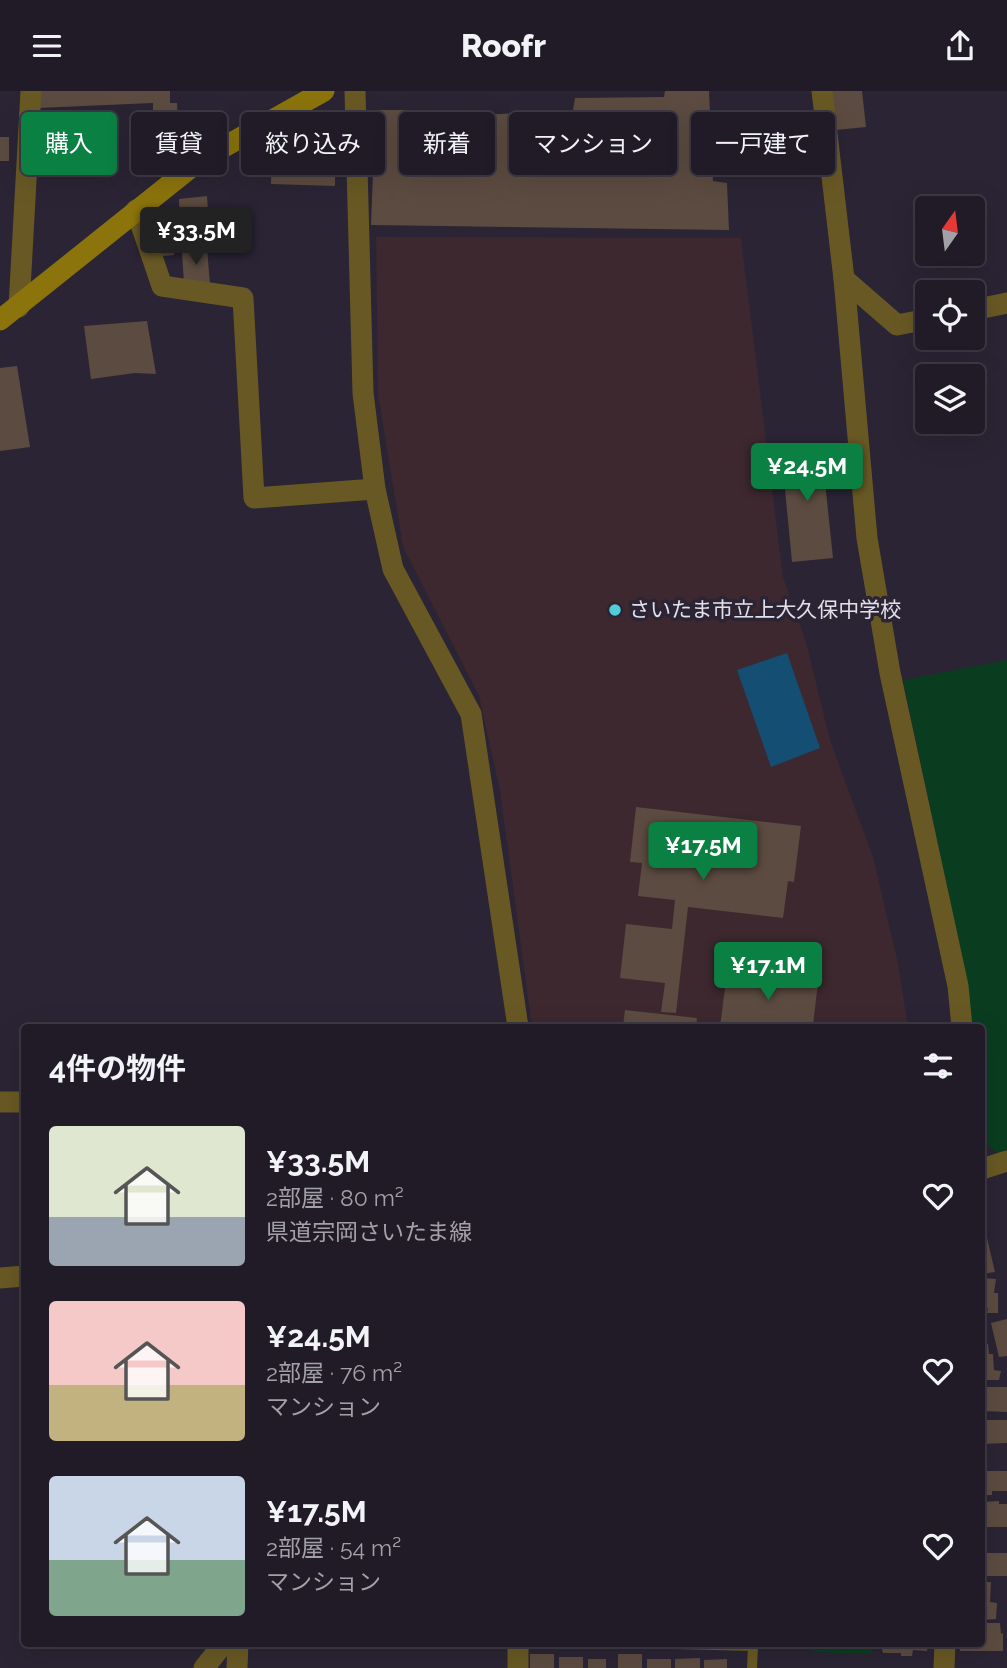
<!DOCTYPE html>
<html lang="ja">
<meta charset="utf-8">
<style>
body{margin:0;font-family:Raleway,"Noto Sans JP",sans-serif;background:#28242f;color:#f1f3f6;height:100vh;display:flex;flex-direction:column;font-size:26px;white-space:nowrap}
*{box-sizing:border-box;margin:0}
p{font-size:23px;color:#a2a1a7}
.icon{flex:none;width:38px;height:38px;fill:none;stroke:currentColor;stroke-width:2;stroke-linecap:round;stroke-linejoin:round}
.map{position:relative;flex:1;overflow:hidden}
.side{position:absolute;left:21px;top:933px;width:964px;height:623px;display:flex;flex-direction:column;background:#201b27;border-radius:7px;box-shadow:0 7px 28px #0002,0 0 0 2px #3d3944}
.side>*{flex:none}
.guide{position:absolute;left:21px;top:21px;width:966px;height:63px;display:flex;gap:14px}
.needle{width:46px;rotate:14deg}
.fabs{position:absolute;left:915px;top:105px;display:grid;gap:14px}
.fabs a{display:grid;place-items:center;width:70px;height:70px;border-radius:7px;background:#201b27;box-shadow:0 7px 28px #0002,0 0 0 2px #3d3944;font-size:35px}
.price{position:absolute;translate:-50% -60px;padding:0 16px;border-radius:7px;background:#0b8043;color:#fff;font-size:23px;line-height:46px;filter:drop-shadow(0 2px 4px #0008)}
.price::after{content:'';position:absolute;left:50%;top:42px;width:21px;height:16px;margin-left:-10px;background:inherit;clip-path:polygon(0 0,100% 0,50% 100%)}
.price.selected{background:#222;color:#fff}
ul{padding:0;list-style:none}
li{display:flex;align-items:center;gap:21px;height:175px;padding:0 28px}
li span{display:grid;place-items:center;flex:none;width:196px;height:140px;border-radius:7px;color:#555}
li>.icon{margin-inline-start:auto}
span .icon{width:84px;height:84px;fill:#fffc;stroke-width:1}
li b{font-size:30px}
h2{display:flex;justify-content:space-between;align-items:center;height:84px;padding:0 28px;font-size:30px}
.tag{padding:0 24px;border-radius:7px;background:#201b27;box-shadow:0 7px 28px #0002,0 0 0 2px #3d3944;font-size:24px;line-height:63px}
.tag.selected{background:#0b8043;color:#fff}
header{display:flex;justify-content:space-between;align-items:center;height:91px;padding:0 28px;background:#201b27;font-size:32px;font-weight:800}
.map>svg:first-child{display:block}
</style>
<header><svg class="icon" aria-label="menu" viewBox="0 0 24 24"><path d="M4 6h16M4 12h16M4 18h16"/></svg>Roofr<svg class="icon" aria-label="share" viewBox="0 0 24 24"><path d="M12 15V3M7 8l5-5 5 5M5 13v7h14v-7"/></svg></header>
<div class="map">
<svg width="1007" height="1577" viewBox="0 0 1007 1577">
<rect width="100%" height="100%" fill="#2a2434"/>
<path fill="#3c282e" d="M376 146 741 147 783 486 806 551 830 649 873 766 898 872 908 936H532L500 700 479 605 403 456 378 303Z"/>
<g fill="#0a3d20">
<path d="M1007 569V1059L997 1062 983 1050 982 936H972L966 885 903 589Z"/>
<path d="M813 1552H872V1563L813 1561Z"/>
</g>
<path fill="#154e73" d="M787 562 820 657 771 676 737 579Z"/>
<g fill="#5c4b40">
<path d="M38 0H170V12H177L178 32H153V12L38 17Z"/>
<path d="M665 0H709L713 90 727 92 729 139 371 134 375 29 378 19H426V27L573 19 575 7 664 6Z"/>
<path d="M832 0H862L866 36 836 39Z"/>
<path d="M46 31 70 39 64 56 76 60 70 77 34 61Z"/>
<rect x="0" y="46" width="9" height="24"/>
<path d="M272 57 335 59V95L271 93Z"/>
<path d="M207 105 210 150 180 152 179 108Z"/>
<path d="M154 130H172L174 164 155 166Z"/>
<path d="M207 157 210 193H184L182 161Z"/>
<path d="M147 230 156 283 135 282 91 288 84 235Z"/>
<path d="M17 275 30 356 0 360V277Z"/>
<path d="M821 353 833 467 792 471 781 357Z"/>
<path d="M636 716 801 735 794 791 788 790 783 827 688 816 676 922 661 921 665 892 620 887 626 833 672 838 675 809 638 805 642 772 630 771Z"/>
<path d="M727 881 818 892 813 934 806 932V936H720Z"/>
<path d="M625 919 697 927 696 936H623Z"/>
<path d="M987 1147 995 1181 982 1183V1148Z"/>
<path d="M982 1187 996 1188 994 1202H998V1222H987L988 1217H982Z"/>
<path d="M1007 1228V1265L999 1266 991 1232Z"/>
<path d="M982 1253H988L989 1263H993L994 1279 1001 1280 999 1289H982Z"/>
<path d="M982 1296H1007V1321L982 1320Z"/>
<path d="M982 1329H1007V1352L982 1353Z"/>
<path d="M982 1380H1007V1400H992V1404H985V1397H982Z"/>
<path d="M999 1410V1413H1007V1436H987V1429H982V1411Z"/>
<path d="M982 1462H1007V1485H986V1479H982Z"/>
<path d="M982 1491H991L990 1511 997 1512 996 1528 982 1529Z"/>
<path d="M982 1532H1000L1001 1543 1003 1542V1560H960L959 1552H982Z"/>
<path d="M880 1552H928L927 1560 913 1559 912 1565H901V1562H883L882 1558H880Z"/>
<rect x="530" y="1563" width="24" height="14"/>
<rect x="618" y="1563" width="24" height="14"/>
<rect x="559" y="1566" width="24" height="11"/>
<path d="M700 1567V1577H675V1568Z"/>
<rect x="588" y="1568" width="18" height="9"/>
<rect x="647" y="1568" width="24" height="9"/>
<path d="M727 1568V1577H704V1569Z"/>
</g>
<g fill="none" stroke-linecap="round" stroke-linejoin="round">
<path stroke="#685924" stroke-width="10" d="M634 1552 753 1555 752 1577"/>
<g stroke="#685924" stroke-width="21">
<path d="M355 0 363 302 375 398 393 478 471 623 518 936"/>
<path d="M822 0 844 188 867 447 890 582 958 895 962 936"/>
<path d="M136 119 162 195 243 207 254 407 375 398"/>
<path d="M844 188 897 234 928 228"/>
<path d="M19 216 31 0"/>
<path d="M973 219 1007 212"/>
<path d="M0 1011H24"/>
<path d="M982 1078 1007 1070"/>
<path d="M0 1187 24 1185"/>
<path d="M204 1577 224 1552"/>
<path d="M237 1577 238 1552"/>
<path d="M518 1577V1552"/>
<path d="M944 1577 945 1552"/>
</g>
<path stroke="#8c740c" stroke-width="21" d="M0 229 199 70 324 0"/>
</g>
<circle fill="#52ccd6" stroke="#2a2434" stroke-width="2.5" cx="615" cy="519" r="7"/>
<g text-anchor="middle" stroke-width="7" stroke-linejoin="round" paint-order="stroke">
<g font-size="21" fill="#e3e0ea" stroke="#2a2434" text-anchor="start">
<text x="629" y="526">さいたま市立上大久保中学校</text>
</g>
</g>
</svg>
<div class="fabs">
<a><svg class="needle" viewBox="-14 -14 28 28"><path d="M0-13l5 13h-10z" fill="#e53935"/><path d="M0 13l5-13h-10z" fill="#a2a1a7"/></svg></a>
<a><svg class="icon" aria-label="locate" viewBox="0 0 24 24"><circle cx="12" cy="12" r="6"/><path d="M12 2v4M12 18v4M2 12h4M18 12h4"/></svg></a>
<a><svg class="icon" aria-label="layers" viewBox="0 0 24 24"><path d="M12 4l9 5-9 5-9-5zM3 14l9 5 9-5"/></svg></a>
</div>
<b class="price selected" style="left:196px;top:176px">¥33.5M</b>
<b class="price" style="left:807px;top:412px">¥24.5M</b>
<b class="price" style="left:703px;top:791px">¥17.5M</b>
<b class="price" style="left:768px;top:911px">¥17.1M</b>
<div class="guide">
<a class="tag selected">購入</a>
<a class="tag">賃貸</a>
<a class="tag">絞り込み</a>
<a class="tag">新着</a>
<a class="tag">マンション</a>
<a class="tag">一戸建て</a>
</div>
<section class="side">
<h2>4件の物件<svg class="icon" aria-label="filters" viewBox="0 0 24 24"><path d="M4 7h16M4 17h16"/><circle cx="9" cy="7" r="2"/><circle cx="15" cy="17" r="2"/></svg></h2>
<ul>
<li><span style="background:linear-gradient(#dfe7d0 65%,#9aa5b1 0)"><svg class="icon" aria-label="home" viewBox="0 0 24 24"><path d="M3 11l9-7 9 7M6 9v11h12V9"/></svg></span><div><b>¥33.5M</b><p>2部屋 · 80 m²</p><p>県道宗岡さいたま線</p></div><svg class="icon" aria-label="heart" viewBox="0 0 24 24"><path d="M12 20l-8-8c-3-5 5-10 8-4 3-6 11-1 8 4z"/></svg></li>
<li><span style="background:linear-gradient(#f6c9c9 60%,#c2b280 0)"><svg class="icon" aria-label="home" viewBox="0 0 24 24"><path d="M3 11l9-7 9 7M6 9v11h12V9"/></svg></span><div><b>¥24.5M</b><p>2部屋 · 76 m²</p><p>マンション</p></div><svg class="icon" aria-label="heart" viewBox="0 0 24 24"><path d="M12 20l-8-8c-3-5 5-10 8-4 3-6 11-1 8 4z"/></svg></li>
<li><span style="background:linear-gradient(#c9d6e8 60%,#7fa58c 0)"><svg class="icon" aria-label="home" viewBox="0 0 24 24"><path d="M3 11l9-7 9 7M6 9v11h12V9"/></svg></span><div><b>¥17.5M</b><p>2部屋 · 54 m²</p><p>マンション</p></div><svg class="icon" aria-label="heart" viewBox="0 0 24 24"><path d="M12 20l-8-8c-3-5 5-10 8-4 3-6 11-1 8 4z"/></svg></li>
</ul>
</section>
</div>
